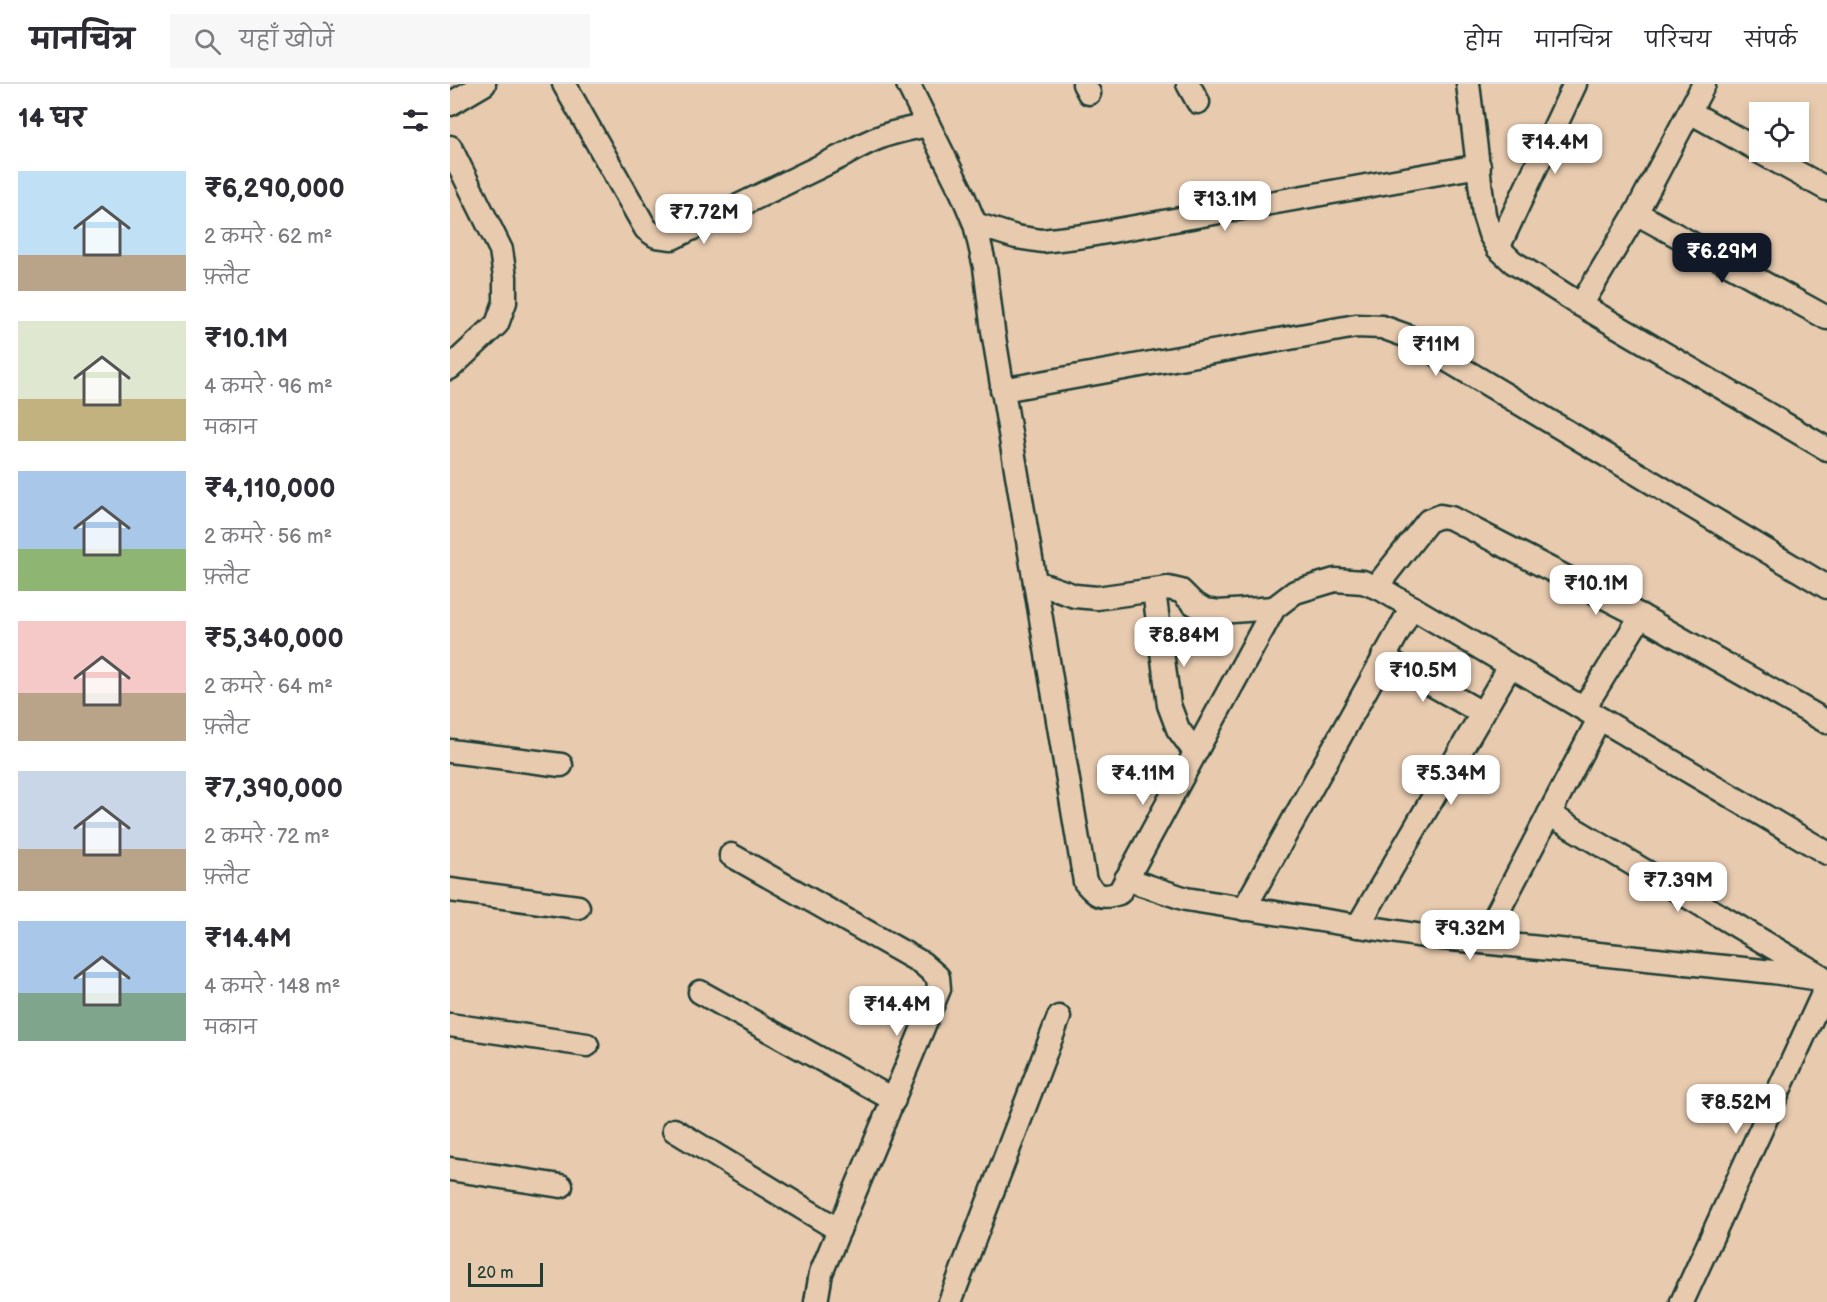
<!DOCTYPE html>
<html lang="hi">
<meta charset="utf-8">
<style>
body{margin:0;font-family:"Balsamiq Sans","Playpen Sans Deva",sans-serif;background:#f7f7f7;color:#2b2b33;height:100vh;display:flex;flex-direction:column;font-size:22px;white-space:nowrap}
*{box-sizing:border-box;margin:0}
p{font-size:20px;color:#7c7c81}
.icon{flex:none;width:33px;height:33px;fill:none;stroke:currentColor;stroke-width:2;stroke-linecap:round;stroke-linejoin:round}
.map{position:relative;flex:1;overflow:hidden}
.side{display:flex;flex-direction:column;background:#fff;width:450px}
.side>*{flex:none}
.fabs{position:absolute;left:1299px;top:18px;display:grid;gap:12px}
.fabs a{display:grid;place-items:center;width:60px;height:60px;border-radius:0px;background:#fff;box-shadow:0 3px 9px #0003;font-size:30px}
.scale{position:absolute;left:18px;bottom:15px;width:75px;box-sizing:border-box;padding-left:6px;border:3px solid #1f3d34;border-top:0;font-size:16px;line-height:21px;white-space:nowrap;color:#1f3d34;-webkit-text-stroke:4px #e8cbaf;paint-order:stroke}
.price{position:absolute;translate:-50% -51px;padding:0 14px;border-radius:12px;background:#fff;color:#222;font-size:20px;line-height:39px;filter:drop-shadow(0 2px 3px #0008)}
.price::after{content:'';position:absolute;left:50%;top:36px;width:18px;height:14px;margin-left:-9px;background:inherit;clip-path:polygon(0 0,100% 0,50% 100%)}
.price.current{background:#111827;color:#fff}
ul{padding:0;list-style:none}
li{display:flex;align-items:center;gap:18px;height:150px;padding:0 18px}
li span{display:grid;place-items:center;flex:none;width:168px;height:120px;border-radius:0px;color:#555}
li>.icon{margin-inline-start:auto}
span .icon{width:72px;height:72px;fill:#fffc;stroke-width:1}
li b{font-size:26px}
h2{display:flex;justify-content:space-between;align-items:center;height:72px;padding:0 18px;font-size:26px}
header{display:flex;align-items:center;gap:36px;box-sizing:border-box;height:84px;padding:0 30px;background:#fff;border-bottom:2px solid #e1e1e2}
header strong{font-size:28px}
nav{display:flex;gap:33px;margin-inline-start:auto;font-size:21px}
.search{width:420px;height:54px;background:#f7f7f7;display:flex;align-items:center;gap:15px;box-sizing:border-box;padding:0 21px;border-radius:0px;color:#7c7c81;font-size:22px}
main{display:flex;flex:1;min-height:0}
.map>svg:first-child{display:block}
</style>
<header>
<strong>मानचित्र</strong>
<div class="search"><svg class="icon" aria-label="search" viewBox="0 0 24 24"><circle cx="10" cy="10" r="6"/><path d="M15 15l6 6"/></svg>यहाँ खोजें</div>
<nav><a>होम</a><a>मानचित्र</a><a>परिचय</a><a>संपर्क</a></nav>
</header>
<main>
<section class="side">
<h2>14 घर<svg class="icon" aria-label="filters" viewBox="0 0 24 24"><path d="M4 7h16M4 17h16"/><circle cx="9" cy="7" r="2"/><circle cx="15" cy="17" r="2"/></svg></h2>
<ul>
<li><span style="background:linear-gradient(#bfe0f5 70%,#b9a48a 0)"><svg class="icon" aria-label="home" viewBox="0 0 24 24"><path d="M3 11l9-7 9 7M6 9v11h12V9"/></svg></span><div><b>₹6,290,000</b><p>2 कमरे · 62 m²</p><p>फ़्लैट</p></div></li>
<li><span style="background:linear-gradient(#dfe7d0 65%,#c2b280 0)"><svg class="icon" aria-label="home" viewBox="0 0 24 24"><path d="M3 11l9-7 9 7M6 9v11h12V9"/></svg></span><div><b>₹10.1M</b><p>4 कमरे · 96 m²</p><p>मकान</p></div></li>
<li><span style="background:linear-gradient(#a9c7e8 65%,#8fb573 0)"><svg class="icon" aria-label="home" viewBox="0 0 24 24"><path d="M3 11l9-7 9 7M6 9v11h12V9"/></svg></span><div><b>₹4,110,000</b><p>2 कमरे · 56 m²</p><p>फ़्लैट</p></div></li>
<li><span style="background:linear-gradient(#f6c9c9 60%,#b9a48a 0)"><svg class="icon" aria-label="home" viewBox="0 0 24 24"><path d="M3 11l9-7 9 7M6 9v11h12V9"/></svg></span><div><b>₹5,340,000</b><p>2 कमरे · 64 m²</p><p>फ़्लैट</p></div></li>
<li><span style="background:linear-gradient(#c9d6e8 65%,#b9a48a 0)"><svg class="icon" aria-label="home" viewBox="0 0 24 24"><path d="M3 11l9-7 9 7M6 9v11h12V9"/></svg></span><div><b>₹7,390,000</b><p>2 कमरे · 72 m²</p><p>फ़्लैट</p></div></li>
<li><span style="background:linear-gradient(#a9c7e8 60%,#7fa58c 0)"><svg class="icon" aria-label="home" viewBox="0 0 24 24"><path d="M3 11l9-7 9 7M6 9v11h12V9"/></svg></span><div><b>₹14.4M</b><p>4 कमरे · 148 m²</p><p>मकान</p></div></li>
</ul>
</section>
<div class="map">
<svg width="1377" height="1218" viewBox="0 0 1377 1218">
<rect width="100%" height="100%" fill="#e8cbaf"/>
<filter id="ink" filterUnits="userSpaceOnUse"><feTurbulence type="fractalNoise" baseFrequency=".0167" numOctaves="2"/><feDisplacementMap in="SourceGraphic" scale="12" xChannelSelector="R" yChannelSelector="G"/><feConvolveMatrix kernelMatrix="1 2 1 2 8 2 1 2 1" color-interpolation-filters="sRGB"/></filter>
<g filter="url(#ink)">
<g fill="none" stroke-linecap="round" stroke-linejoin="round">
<defs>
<g id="street">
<path d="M114 0 196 145 206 152 222 154 396 70C426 52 443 48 478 41"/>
<path d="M458 0 512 109 525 140 535 183 543 247 635 798C647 812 651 815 669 809L824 524 845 508 885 496 913 498 931 505 1377 769"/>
<path d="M634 0 639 9"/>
<path d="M738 0 748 18"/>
<path d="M1018 0 1034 131 1040 150 1048 164 1063 178 1131 221 1377 365"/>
<path d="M0 20 34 0"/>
<path d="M1240 28 1310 67"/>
<path d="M0 63 51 166 55 193V218L47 240 0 284"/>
<path d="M1310 68 1377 105"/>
<path d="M1186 129 1377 234"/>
<path d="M525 140 566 153 592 157 634 152 1029 82"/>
<path d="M1048 164 1125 0"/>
<path d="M1131 221 1186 129 1254 0"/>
<path d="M552 306 906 242 932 243 957 252 1377 503"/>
<path d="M585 498 625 512 647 514 718 504 731 507 743 519 755 526 769 528 824 524"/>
<path d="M926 503 978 437 990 432 1001 434 1191 532 1377 638"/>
<path d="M704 507 719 621 728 645 745 668"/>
<path d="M933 573 1032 629"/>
<path d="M1134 624 1191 532"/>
<path d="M0 667 111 681"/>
<path d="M1099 730 1371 892"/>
<path d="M281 771 472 879 488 893 489 905 371 1189 366 1218"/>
<path d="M676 795 736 815 973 852 1323 888 1377 896"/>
<path d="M0 806 128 823"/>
<path d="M794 825 962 523"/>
<path d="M908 842 1060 582"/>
<path d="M1032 858 1149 635"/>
<path d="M250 908 444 1016"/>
<path d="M0 941 137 961"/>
<path d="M224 1046 389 1146"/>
<path d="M0 1085 111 1102"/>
<path d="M500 1218 609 933"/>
<path d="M1232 1218 1377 901"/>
</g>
</defs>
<use href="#street" stroke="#1f3d34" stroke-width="27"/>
<use href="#street" stroke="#e8cbaf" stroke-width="22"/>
</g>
</g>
</svg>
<div class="fabs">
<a><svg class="icon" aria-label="locate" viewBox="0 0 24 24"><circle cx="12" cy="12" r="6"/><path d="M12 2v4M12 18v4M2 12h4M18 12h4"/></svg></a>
</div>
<div class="scale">20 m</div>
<b class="price" style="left:1105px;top:91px">₹14.4M</b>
<b class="price" style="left:775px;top:148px">₹13.1M</b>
<b class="price" style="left:254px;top:161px">₹7.72M</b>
<b class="price current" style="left:1272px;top:200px">₹6.29M</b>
<b class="price" style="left:986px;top:293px">₹11M</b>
<b class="price" style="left:1146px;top:532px">₹10.1M</b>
<b class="price" style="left:734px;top:584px">₹8.84M</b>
<b class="price" style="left:973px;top:619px">₹10.5M</b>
<b class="price" style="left:693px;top:722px">₹4.11M</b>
<b class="price" style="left:1001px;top:722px">₹5.34M</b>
<b class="price" style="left:1228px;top:829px">₹7.39M</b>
<b class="price" style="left:1020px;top:877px">₹9.32M</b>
<b class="price" style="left:447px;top:953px">₹14.4M</b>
<b class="price" style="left:1286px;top:1051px">₹8.52M</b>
</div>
</main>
